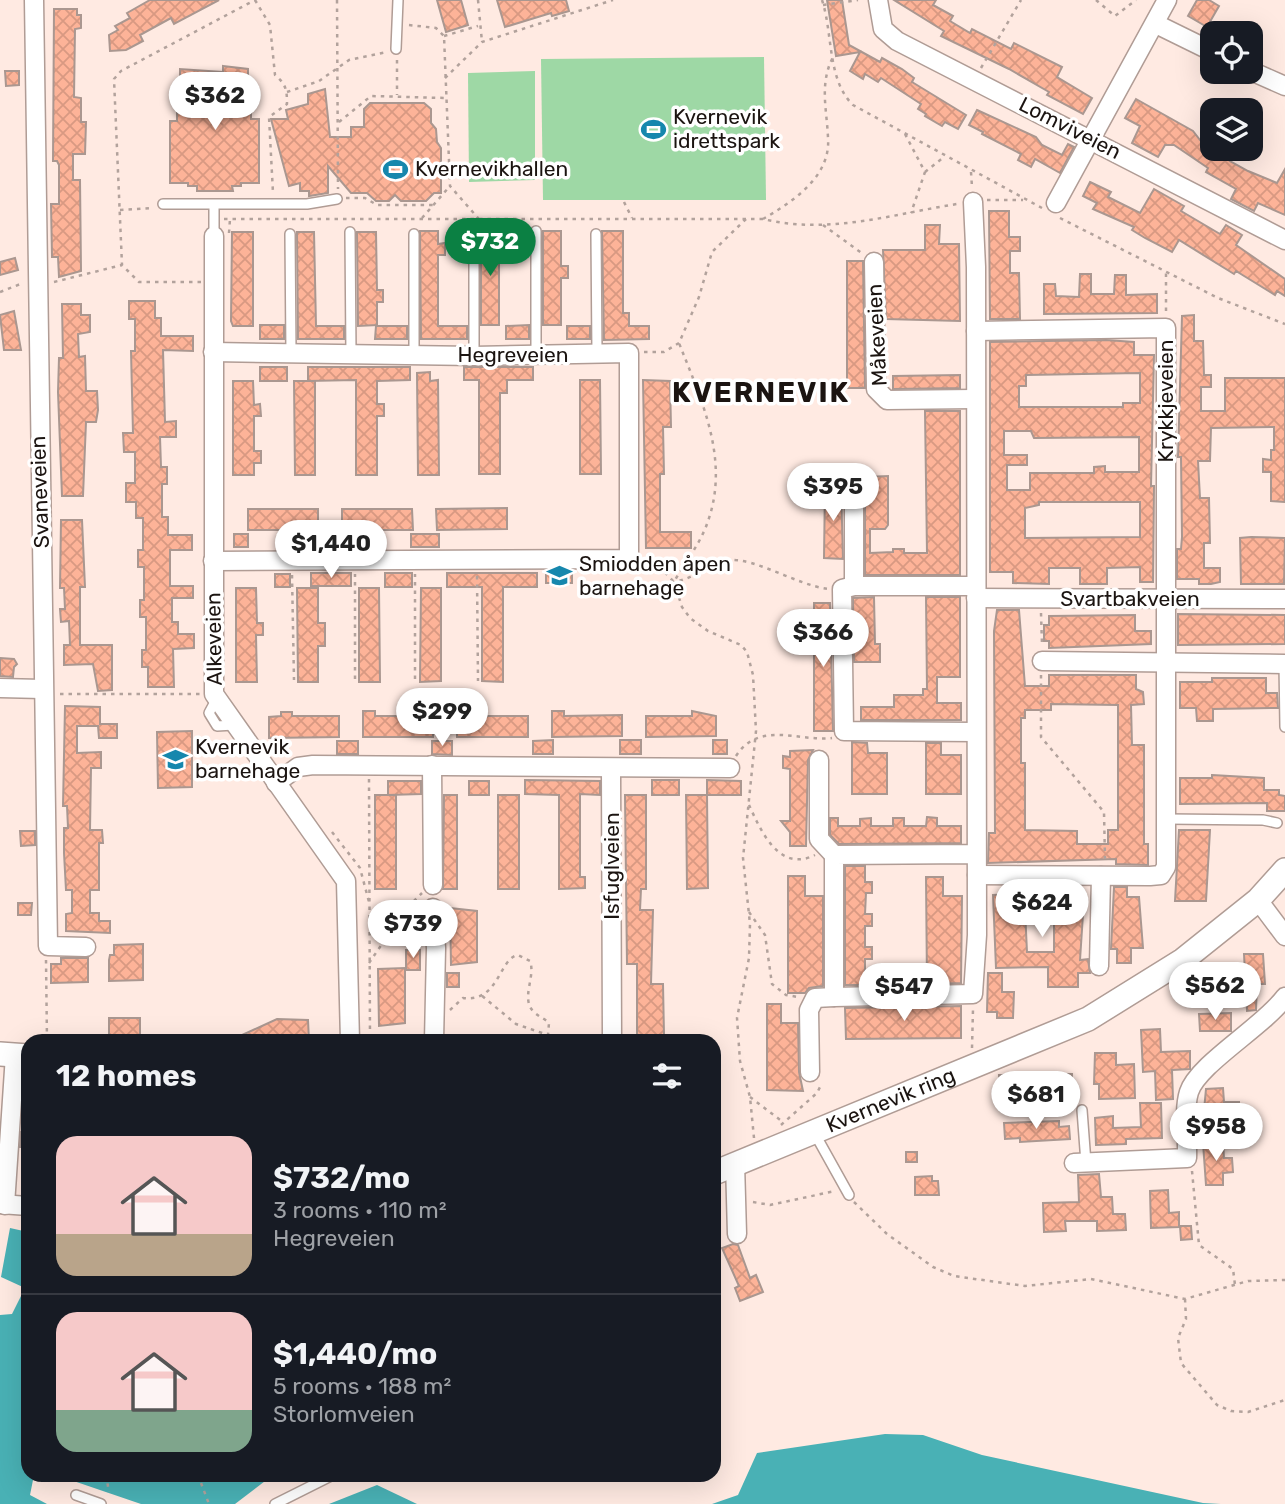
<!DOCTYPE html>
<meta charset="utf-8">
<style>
body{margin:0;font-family:Rubik,sans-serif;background:#242831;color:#f1f3f6;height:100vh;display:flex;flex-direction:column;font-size:26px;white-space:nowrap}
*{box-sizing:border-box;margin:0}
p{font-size:23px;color:#9ea1a6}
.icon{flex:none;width:38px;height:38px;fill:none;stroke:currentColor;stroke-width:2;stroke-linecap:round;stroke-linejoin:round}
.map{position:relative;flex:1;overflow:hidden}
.details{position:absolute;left:21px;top:1034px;width:700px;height:448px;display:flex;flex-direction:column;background:#171b24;border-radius:21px;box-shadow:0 7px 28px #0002}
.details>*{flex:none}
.controls{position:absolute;left:1200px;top:21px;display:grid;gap:14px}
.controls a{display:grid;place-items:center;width:63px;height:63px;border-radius:14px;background:#171b24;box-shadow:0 7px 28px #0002;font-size:35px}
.price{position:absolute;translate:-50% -60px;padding:0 16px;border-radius:24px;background:#fff;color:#222;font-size:23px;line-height:46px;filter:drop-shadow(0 2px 4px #0008)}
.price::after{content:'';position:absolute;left:50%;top:42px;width:21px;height:16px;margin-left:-10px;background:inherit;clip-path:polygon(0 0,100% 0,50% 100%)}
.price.on{background:#0b8043;color:#fff}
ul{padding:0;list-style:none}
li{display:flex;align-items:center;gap:21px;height:175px;padding:0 35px}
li+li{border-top:2px solid #363941}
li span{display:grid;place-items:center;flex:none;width:196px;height:140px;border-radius:21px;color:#555}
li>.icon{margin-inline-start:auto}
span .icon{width:84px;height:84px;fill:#fffc;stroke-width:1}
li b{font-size:30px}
h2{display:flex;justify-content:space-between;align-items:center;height:84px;padding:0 35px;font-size:30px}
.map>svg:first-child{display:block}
</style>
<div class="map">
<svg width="1285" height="1504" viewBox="0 0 1285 1504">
<defs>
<pattern id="building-cross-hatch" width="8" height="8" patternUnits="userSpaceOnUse" patternTransform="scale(1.75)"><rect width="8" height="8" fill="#fdb398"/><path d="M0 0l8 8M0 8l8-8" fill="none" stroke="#d89982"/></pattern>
</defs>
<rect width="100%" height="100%" fill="#ffeae2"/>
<g fill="#9ed8a5">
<path d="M764 57 766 200H543L541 59Z"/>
<path d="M535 71V180L469 182 468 73Z"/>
</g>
<g fill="#49b1b5">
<path d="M10 1228 28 1232V1475H34L30 1495 47 1504H0V1315L12 1314 25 1288 1 1277Z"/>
<path d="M885 1434 923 1435 982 1455 1203 1503 1221 1504H712L738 1495 757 1453Z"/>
<path d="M56 1475H273L235 1504H141Z"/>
<path d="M377 1485 417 1504H329Z"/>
</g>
<g fill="url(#building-cross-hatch)" stroke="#aa9790" stroke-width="2" fill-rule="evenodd">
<path d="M150 0H219L174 24 171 18 140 35 143 41 126 50 110 51 109 35 118 30 115 26 130 18 127 13Z"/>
<path d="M437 0H461L468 25 446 32Z"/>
<path d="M497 0H566L569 11 552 16 551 13 505 27Z"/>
<path d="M827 0H842L849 45 880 62 882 58 902 69 914 78 912 82 966 115 958 129 945 122 942 126 925 116 926 114 918 109 921 104 881 78 878 82 865 74 863 79 850 71 860 52 836 56Z"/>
<path d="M894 0H936L933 5 953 16 950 21 970 33 972 29 1011 49 1014 43 1062 67 1057 77 1092 98 1083 114 1047 95 1049 92 1009 69 941 36 944 31Z"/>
<path d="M1197 0H1209L1219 6 1207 27 1188 16Z"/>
<path d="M54 9H77V15H81V28L75 29 74 97 81 98V122H86L85 154H73V180H80L81 271 59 277 58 257H52L51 204H59V165L57 161H53Z"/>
<path d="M223 66 248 69V112H251V119H259V183H241V186H232L233 191H197V186H188V183H170V121H177V113H180V69L223 72Z"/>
<path d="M5 71H19V85L6 86Z"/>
<path d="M325 89 330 137H351V127H364V109L370 103H424L431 109V123L436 129 437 142 441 148V193H434L426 201H401L395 195 389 201H376L367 193H351L328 166V193L309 196V191H300V183L289 186 271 119H288L286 110 308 104V94Z"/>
<path d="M1136 99 1193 131 1200 140 1232 157 1230 161 1248 171 1277 183 1285 169V215L1258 203 1254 211 1231 199 1236 189 1206 172 1208 168 1174 145H1165L1158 157 1132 143 1140 126 1125 118Z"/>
<path d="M977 110 1036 137 1042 145 1062 155 1068 144 1074 147 1060 173 1035 159 1031 167 1018 160 1021 154 982 134 983 132 969 125Z"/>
<path d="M1090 182 1111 192 1108 197 1140 213 1154 189 1184 206 1181 211 1220 234 1226 225 1242 235 1236 245 1285 279V296L1277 291 1275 295 1236 271 1234 274 1179 240 1172 252 1145 238 1132 230 1134 227 1093 209 1097 203 1083 196Z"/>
<path d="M989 211H1009V237H1020V251H1010V273H1019L1020 319H990Z"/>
<path d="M925 225H940L939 244H959L960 321 886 319 883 250H925Z"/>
<path d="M420 231H438V244L445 243V255H438V326H467V339H421Z"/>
<rect x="481" y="231" width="18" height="94"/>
<path d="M543 231H561V266H568V278H561V325H543Z"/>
<path d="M602 231H623V313H629V326H649V339L604 340Z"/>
<path d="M232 232H253V326H233L231 321Z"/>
<path d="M297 232H314L316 326H344V339H298Z"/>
<path d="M357 232H376L377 290H383V302H377V325L358 326Z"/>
<path d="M15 258 18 270 0 275V262Z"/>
<path d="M847 261H863L865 388H847Z"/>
<path d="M1080 274H1091V294H1114L1115 275H1126V295L1157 294V313L1044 314V284H1055L1056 296 1079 297Z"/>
<path d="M129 301H155V318H161V336H193V351L163 350 165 422 176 421V437H160L161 467H167V484H162V517H168V535H192V550H170V586H193V598H172V622H178V634H194V648L173 649 174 687H148V667H142V650H146V617H140V600H144V567H138V550H143V518H136V502H126V483H135V452H124L123 433H133L131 351H135V319H129Z"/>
<path d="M62 304H81V315H90V332L78 334 79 357 85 356 86 391H97L98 410 96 422H86L83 496H62L58 392 59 358H63Z"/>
<path d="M14 311 21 350H4L0 315Z"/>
<path d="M1194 315V341H1203L1204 375H1211V387H1201V411H1225V378H1285V502L1271 501V472H1263V459L1271 460V450H1274V427L1211 428 1210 461H1198L1200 498H1209L1210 543H1204V568H1220V582L1211 584H1199V579H1177V549H1181L1182 537 1181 457H1178L1182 316Z"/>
<rect x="260" y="325" width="24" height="14"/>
<path d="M529 325V339H506V326Z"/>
<path d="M376 326H407V339H375Z"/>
<rect x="567" y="326" width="23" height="13"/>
<path d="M1106 340 1134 342V355H1154L1151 486H1154L1153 582H1140V567L1107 568V584H1080V568H1049V584L1013 583V572H990V342ZM1140 373V403H1123V407H1019V386H1026V375ZM1004 431H1031L1034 438 1139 437V472H1105V466L1094 467V473H1030V490H1007V465H1027V455H1004ZM1039 502H1140V537L1025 538V508L1039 505Z"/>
<rect x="260" y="367" width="27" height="14"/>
<path d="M308 367H410V380L377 381V404H384V416H377V475H356V380L308 381Z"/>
<path d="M464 367H533V380H507V393H500V474H479V380H464Z"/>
<path d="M430 372V381L438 380 439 475H418L417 373Z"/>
<path d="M960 375V388L893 389V376Z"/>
<path d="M580 380H600L601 474H580Z"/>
<path d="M643 380 670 381 671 427H663L664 474H660V532H691V548H646Z"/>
<path d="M233 381H253L254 405 260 404 261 416H254V451H261V463H254V475H233Z"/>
<path d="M294 381H315V475H295Z"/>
<path d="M925 411H960V575H865V477L888 476V525L885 529H870V553L893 552V549H904V553H927Z"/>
<path d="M825 485H841L843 559 824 558Z"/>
<path d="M507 508V529L437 530 436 509Z"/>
<rect x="248" y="509" width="70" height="21"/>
<path d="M342 509H412L413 530H342Z"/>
<path d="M61 520H82L85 587H80V645H112V690L98 691 93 664 64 665V645H70L69 621 61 622 60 609H65L64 588H60Z"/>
<rect x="234" y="534" width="14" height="13"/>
<rect x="317" y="534" width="27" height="13"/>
<rect x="411" y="534" width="28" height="13"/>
<path d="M1251 537 1285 538 1284 584H1241L1240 538Z"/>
<rect x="546" y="571" width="26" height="12"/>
<rect x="311" y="573" width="40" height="13"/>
<rect x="385" y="573" width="27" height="14"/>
<path d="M447 573H537V587H503V682L482 681V587H447Z"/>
<rect x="275" y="574" width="15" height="13"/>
<path d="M236 588H256L257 623H263V635H256L257 682H236Z"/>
<path d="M297 588H318V623H325V646H318V682H298Z"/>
<path d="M359 588H379L380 682H359Z"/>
<path d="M421 588H441V681L420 682Z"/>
<path d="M874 597 875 644H880V662H854L853 598Z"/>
<path d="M926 597H960V677H937V703H961V720H861V707H894V695H923V689H927Z"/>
<path d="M814 603H830L833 731H814Z"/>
<path d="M997 610H1019L1025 686H1049V675H1136V689L1143 692 1144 704 1131 705 1132 745H1144V844H1148V865L1116 864V859L988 863 989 833H995L994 631ZM1051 704 1118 705V830H1108V844H1077V831L1025 830V763H1021V718H1025V710H1051Z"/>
<path d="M1178 614 1285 615V644L1178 645Z"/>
<path d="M1135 615V631H1151V644L1049 648V641H1044V625H1049V616Z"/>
<path d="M0 658 14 659 17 664 14 667 13 677 0 676Z"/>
<path d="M1212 678H1266V693H1277L1278 708 1213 709V721H1197L1196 708H1180V682H1212Z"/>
<path d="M65 706 100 707V724H117V738H99L98 726H77V753L101 752V768H91L90 830H102L103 843H99V890H90V913H99V921H110V933L66 931V914L72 913V890H66L64 853V828H68L67 806H63Z"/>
<path d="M363 711H375V716H421V711H433V737H363Z"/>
<path d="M552 711H564V716L622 715V736L552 737Z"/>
<path d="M692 711 716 716V736L646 737V716H692Z"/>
<path d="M281 712H292V716H339V737L269 738V717L281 716Z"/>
<rect x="457" y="716" width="71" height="21"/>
<path d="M192 731V787L158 788 157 732Z"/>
<path d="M553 740V754H533V741Z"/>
<rect x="620" y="740" width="21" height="14"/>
<rect x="713" y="740" width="14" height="14"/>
<rect x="337" y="741" width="21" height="13"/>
<path d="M432 741H452V755L432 754Z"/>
<path d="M852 742 867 743 868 753H887V794H852Z"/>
<path d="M926 743H941V755H961V794H926Z"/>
<path d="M813 750 808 760 806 846H790V832L781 821H790V769L783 768V756L790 757V751Z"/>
<path d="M1212 775 1264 778V790H1279V795L1285 796V811H1267V803L1180 804V778H1212Z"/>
<path d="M525 780 600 781V795L580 794V877H585V888L559 889V795L525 794Z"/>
<rect x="652" y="780" width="27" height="15"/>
<path d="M707 780 741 781V795H707Z"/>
<path d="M388 781H421V794L388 795Z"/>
<rect x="469" y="781" width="20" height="14"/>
<rect x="375" y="795" width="21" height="94"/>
<path d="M444 795H457V889H443Z"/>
<rect x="498" y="795" width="21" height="94"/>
<path d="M625 795H646V889H641L640 910H653L651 984H663L664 1035H651V1038H637V964H627Z"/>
<path d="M686 795H707L708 888 687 889Z"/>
<path d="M927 817 937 818V826H961V843L839 844 830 835V818H838V826H860V819L871 818V826H893V818H904V826H926Z"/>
<path d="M1179 830H1210L1206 901H1175Z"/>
<path d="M20 831H35V845L21 846Z"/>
<path d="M845 866H865V882H872V893H866L865 914H872V926H865V947H872V959H865V981L879 985H845Z"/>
<path d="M788 876H805V896H823V986L809 988 805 993H788Z"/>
<path d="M926 877H943V896H962L961 983 927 984Z"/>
<path d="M1053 887H1069V900L1084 899 1080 960 1088 959 1090 973H1078V987H1048V967L996 968 993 895 1013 894V911L1025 910 1027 952H1054V920H1051Z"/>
<path d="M1114 887H1127V897H1139L1143 948H1131V963H1117V949H1111Z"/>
<path d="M18 903H32L31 915H18Z"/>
<path d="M450 908 477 911V962L451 965Z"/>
<path d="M143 944V980L109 981V960L110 955H114V945Z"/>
<rect x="406" y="950" width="14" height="20"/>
<path d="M1244 954H1263L1265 984H1257L1256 1010 1247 1011Z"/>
<path d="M61 958H88V982L51 983V964H61Z"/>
<path d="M405 968V1023L379 1026 378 969Z"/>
<rect x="447" y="973" width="12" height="14"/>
<path d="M988 973H1002V992H1014L1013 1018H997V1012H987Z"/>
<path d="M767 1004H781V1023H798L799 1072 803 1091 767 1090Z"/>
<path d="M961 1006V1038L846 1039 845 1008Z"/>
<path d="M1231 1013V1031H1200L1199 1014Z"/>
<rect x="109" y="1018" width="31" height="20"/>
<path d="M277 1019 308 1020 309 1041H229Z"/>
<path d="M1160 1029 1161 1052 1190 1051V1069L1172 1070 1173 1099 1156 1100 1155 1071 1143 1072 1141 1030Z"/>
<path d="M1095 1053H1116V1065L1134 1064 1135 1098 1099 1099V1084H1094Z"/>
<path d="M1058 1074H1072L1071 1095H1065V1099L1028 1100 1027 1081H1058Z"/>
<path d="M999 1075H1017L1018 1091 1000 1092Z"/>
<path d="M1223 1088 1224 1102H1239L1240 1123 1203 1121 1206 1089Z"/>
<path d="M1140 1103H1161L1162 1138 1126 1139V1144L1096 1145 1095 1118 1113 1116V1128L1141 1127Z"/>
<path d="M1059 1121V1127L1069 1126 1070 1139 1020 1142V1138L1005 1139 1004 1123Z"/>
<path d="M21 1132H28V1147H20Z"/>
<path d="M1223 1142 1224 1158H1232L1233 1172 1223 1173V1185H1206L1203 1143Z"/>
<rect x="906" y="1152" width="11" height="10"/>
<path d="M1099 1174 1101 1197H1112L1113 1214H1125L1126 1230 1097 1231V1221H1065L1066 1231 1044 1232 1043 1203 1079 1202 1078 1175Z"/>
<path d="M932 1176V1181H938L939 1195H915V1177Z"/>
<path d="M1168 1190 1169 1213 1179 1212V1227L1151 1228 1150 1191Z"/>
<path d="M1180 1226H1191L1192 1239 1181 1240Z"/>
<path d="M733 1244 738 1245 750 1278 756 1275 763 1292 740 1301 735 1288 739 1286 722 1248Z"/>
</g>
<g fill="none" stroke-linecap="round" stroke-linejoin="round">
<defs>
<g id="service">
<path d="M396 49 398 0"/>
<path d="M163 204H307L337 199"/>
<path d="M536 231V353"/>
<path d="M350 232 351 354"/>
<path d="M290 234 291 353"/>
<path d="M414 234V355"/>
<path d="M596 234 597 353"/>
<path d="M214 236V206"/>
<path d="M474 356V233"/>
<path d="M1284 664 1285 727"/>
<path d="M216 700 209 713 217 726 234 725"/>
<path d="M1167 819 1263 820 1277 823"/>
<path d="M1082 1110 1086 1163"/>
<path d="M815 1134 849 1195"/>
<path d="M76 1495 101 1504"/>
<path d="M275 1504 333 1475"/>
</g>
<g id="minor">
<path d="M34 0 48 946 86 947"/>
<path d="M878 0 883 29 897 41 1285 240"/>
<path d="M1156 24 1213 52"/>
<path d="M1251 71 1285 86"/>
<path d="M973 202 976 267 977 935 973 994 834 997V855L976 854"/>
<path d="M1056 203 1167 0"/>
<path d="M214 236V694L346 881 350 1041"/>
<path d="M874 262 876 389 887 400 974 399"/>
<path d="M976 331 1166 328V867L1161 875 1150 876 977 875"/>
<path d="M213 561 626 559 629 556V353L474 356 213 352"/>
<path d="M854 586V480"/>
<path d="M976 586H854L842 589 844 731 976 732"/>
<path d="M976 598 1285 599"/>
<path d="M1042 661 1285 664"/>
<path d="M0 688 42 689"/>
<path d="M819 760V839L834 855"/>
<path d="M432 765 433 885"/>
<path d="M611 769 612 1041"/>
<path d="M276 783 298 767 313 765 730 768"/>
<path d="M1258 900 1285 936"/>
<path d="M433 908 436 948 434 1041"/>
<path d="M1099 966 1101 876"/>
<path d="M810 1072 809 1010 815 998 834 997"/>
<path d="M735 1163 737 1234"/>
<path d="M1074 1163 1187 1158C1188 1139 1183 1111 1189 1092 1198 1064 1263 1027 1285 997"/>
<path d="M0 1204 28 1206"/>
<path d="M5 1205 15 1055"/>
</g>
<g id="secondary">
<path d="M0 1054 28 1056"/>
<path id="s1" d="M714 1173 1088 1019 1183 960 1258 900 1285 870"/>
</g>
</defs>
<use href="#service" stroke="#b09c95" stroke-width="12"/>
<use href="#minor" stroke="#b09c95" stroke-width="21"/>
<use href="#secondary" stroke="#b09c95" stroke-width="26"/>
<g stroke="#b2a29c" stroke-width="2.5" stroke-dasharray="3.5 5" stroke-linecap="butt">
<path d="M255 0 270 25 275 75C286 84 287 90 287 104L269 117 273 193"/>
<path d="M337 0 338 189"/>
<path d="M478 0 482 42"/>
<path d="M822 0C833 33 827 80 853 105L1042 208"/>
<path d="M1096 0 1115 16 1136 0"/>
<path d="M823 5 858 0"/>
<path d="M409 25 436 28 444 36 450 186 478 218 477 224"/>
<path d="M444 36 478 26"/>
<path d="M397 60V95"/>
<path d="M981 68 1021 0"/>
<path d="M445 78 482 42 613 0"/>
<path d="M287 92 319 81 349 60 387 52"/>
<path d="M339 122 371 96 445 98"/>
<path d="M905 134 925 172 911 213"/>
<path d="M925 172 944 157"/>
<path d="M971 172 972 187"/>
<path d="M346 198H365L377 205H435"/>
<path d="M987 200H1023"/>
<path d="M624 202 632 218"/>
<path d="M120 210 152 208"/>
<path d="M422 218 450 186"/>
<path d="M1060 218 1218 298 1285 324"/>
<path d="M224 219H763C829 235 893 214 957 204"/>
<path d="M763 219C792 202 831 177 828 138 827 110 819 84 833 57"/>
<path d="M823 225 863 254"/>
<path d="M229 233 230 219"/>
<path d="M54 282 122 265"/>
<path d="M201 282H139L122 265 114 79 121 71 255 0"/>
<path d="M0 292 23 283"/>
<path d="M1166 311V273"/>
<path d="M644 352H664L679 343 699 297 712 252 746 219"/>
<path d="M644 559 657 564 674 582C685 562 701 543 708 521 730 459 701 399 679 343"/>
<path d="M292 575 294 680"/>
<path d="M477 576 478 681"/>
<path d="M1041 613 1042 644"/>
<path d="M1041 675V737L1104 812 1105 859"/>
<path d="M355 679V574"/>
<path d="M415 679V574"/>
<path d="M60 694H200"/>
<path d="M736 756C759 720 799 742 832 738"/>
<path d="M369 779 370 1041"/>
<path d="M749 805C761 831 779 873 815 855"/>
<path d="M332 832 360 868 369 902"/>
<path d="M749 912 765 935 772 984 786 995 798 997"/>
<path d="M46 960 47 1041"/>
<path d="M369 963 406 909 422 893"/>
<path d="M450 1010 463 998C499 1003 499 958 518 955L530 961C536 977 520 999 534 1012 539 1017 544 1018 549 1023L548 1035 516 1024 481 995"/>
<path d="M972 1048 973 1009"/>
<path d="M750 1097 783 1122"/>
<path d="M781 1125 817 1093 822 1083"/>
<path d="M754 1138 750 1097 740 1061 737 1018 749 958 750 924 743 858 756 731 753 675 747 652 741 645 708 631 690 618 682 607 674 582C694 579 712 562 729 560 756 558 797 585 828 589"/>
<path d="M1192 1171 1199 1245 1233 1269 1235 1285"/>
<path d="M714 1201 722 1199"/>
<path d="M753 1202 770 1205 835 1191"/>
<path d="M854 1202 887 1234 933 1267 954 1276 1025 1286 1091 1279 1185 1299 1248 1281 1285 1280"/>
<path d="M1185 1299 1186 1319 1178 1338 1181 1363 1217 1405 1231 1411 1248 1412 1285 1400"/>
<path d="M106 1475 109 1492"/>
<path d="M198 1475 209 1504"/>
</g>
<use href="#service" stroke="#fff" stroke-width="9"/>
<use href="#minor" stroke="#fff" stroke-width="18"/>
<use href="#secondary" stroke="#fff" stroke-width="23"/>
</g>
<defs>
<symbol id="stadium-bare" viewBox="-9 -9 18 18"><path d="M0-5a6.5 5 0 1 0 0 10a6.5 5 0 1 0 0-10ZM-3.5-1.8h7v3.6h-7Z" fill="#1687ad" stroke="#fff" stroke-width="2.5" paint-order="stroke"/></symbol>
<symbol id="school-bare" viewBox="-9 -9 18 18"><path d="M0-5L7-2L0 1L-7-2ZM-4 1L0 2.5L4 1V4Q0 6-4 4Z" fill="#1687ad" stroke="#fff" stroke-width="2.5" paint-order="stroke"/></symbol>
</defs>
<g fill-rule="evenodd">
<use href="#stadium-bare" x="636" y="112" width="35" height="35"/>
<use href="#stadium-bare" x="378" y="152" width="35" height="35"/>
<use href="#school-bare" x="542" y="558" width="35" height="35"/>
<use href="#school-bare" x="158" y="742" width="35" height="35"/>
</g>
<g text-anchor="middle" stroke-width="7" stroke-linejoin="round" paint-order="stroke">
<g font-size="21" fill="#1b1411" stroke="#fff" text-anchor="start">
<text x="673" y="124">Kvernevik<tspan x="673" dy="24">idrettspark</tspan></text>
<text x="415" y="176">Kvernevikhallen</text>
<text x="579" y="571">Smiodden åpen<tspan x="579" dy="24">barnehage</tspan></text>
<text x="195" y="754">Kvernevik<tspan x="195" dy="24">barnehage</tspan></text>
</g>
<g font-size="21" fill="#1b1411" stroke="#fff">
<text transform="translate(1070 128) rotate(27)" y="7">Lomviveien</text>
<text transform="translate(877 335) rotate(-93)" y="7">Måkeveien</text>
<text x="513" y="362">Hegreveien</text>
<text transform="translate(1166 401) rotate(-90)" y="7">Krykkjeveien</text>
<text transform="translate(40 492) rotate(-92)" y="7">Svaneveien</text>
<text x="1130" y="606">Svartbakveien</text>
<text transform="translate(214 639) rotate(-91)" y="7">Alkeveien</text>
<text transform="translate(612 866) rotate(-90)" y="7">Isfuglveien</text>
<text dy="7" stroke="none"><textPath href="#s1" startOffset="191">Kvernevik ring</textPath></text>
</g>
<g font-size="28" font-weight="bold" letter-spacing="2" fill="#1b1411" stroke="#fff">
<text x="761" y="402">KVERNEVIK</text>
</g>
</g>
</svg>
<div class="controls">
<a><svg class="icon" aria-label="locate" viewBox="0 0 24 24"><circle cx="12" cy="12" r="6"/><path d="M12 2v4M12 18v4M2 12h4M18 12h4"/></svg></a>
<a><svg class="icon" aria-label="layers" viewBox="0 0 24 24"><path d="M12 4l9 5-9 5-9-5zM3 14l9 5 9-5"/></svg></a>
</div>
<b class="price" style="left:215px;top:132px">$362</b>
<b class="price on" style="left:490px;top:278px">$732</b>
<b class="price" style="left:833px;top:523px">$395</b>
<b class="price" style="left:331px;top:580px">$1,440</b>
<b class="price" style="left:823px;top:669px">$366</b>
<b class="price" style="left:442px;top:748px">$299</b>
<b class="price" style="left:1042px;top:939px">$624</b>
<b class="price" style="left:413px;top:960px">$739</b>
<b class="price" style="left:1215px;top:1022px">$562</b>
<b class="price" style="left:904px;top:1023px">$547</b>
<b class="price" style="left:1036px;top:1131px">$681</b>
<b class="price" style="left:1216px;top:1163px">$958</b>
<section class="details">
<h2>12 homes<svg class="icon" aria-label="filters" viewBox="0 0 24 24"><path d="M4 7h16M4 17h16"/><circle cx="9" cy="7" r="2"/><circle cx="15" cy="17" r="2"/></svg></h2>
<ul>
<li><span style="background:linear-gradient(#f6c9c9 70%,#b9a48a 0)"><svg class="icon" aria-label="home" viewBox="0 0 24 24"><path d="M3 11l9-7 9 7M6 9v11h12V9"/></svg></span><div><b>$732/mo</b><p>3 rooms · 110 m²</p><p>Hegreveien</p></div></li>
<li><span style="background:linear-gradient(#f6c9c9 70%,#7fa58c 0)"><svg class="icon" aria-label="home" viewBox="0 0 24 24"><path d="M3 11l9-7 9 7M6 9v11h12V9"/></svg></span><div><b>$1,440/mo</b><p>5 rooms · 188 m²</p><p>Storlomveien</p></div></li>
</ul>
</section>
</div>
